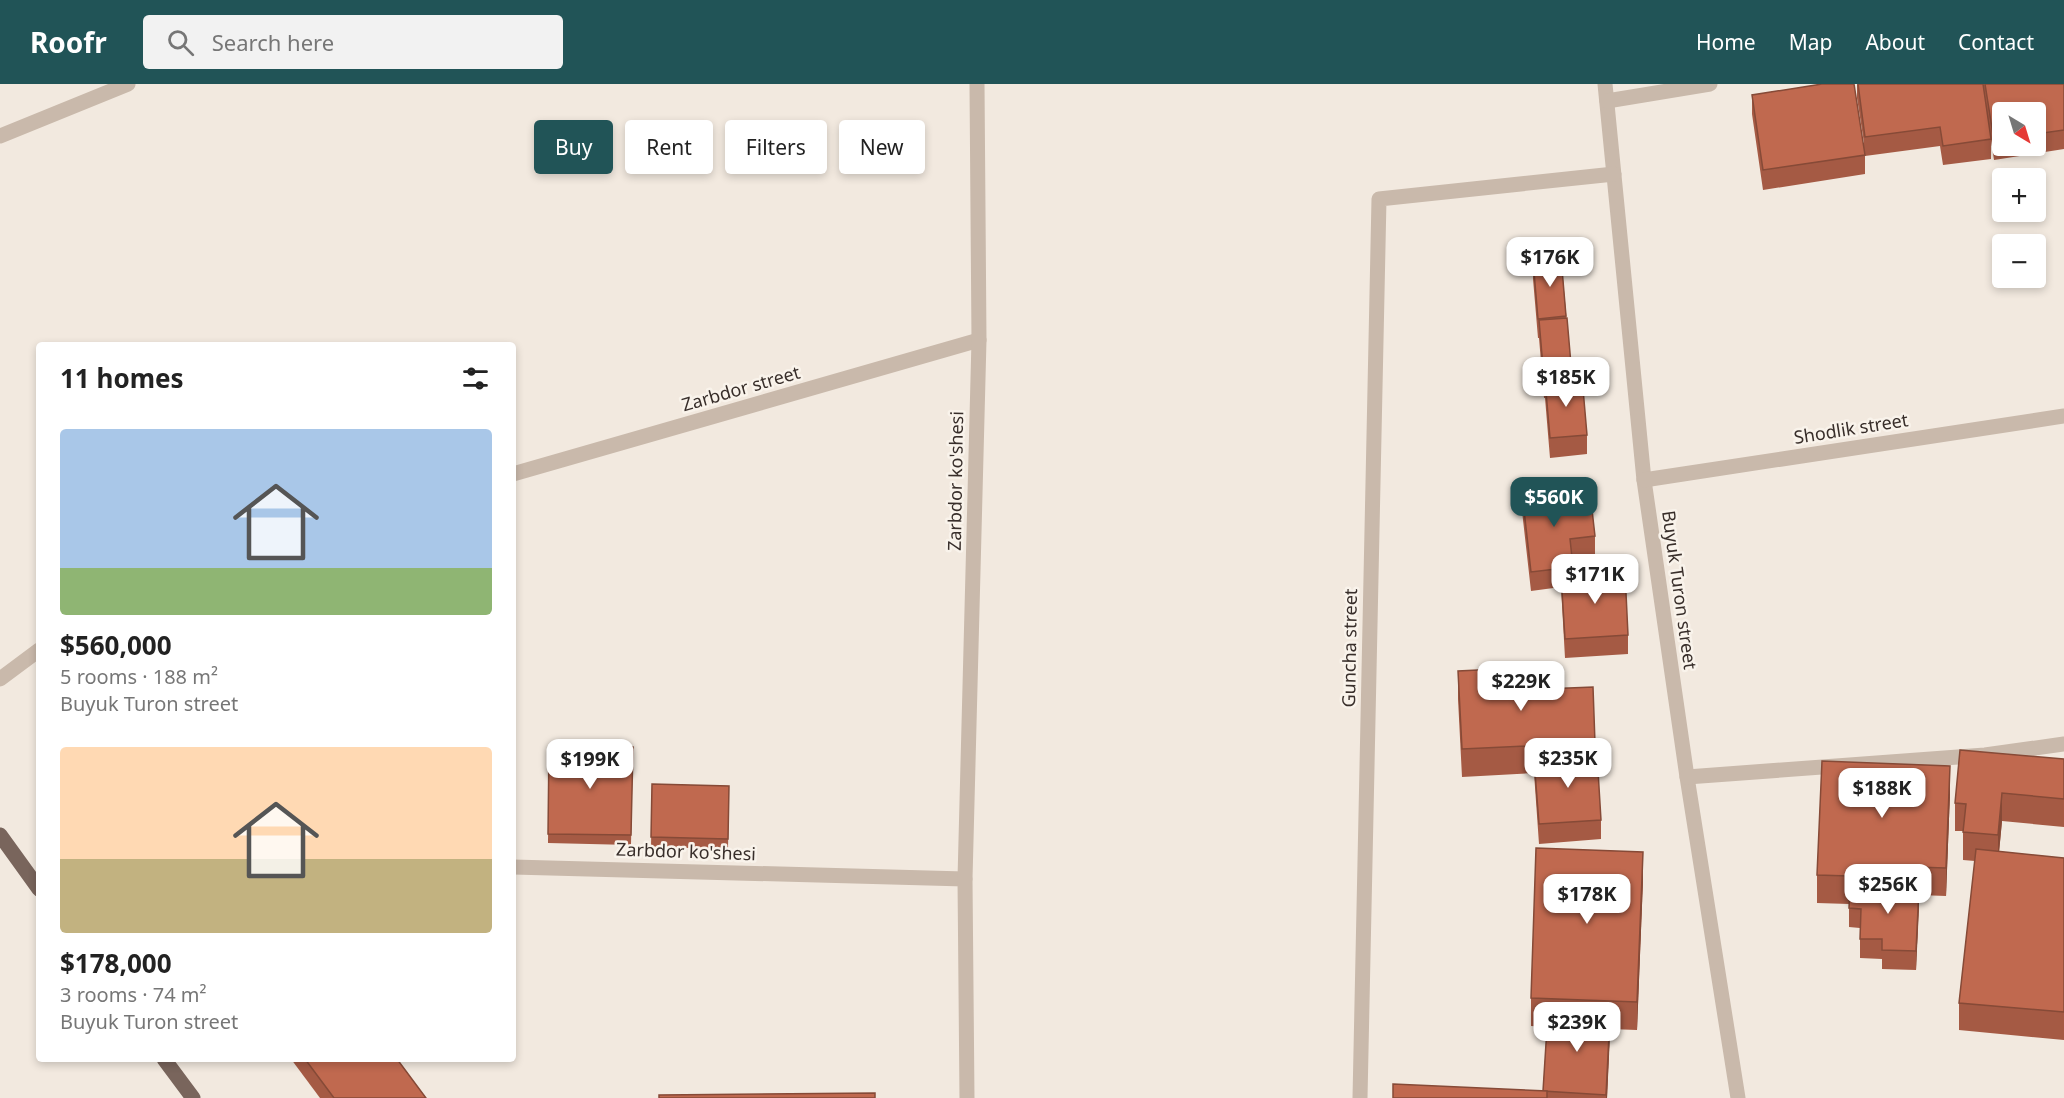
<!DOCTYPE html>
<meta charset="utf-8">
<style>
body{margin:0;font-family:"Noto Sans",sans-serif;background:#f2f2f2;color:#222;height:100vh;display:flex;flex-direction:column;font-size:22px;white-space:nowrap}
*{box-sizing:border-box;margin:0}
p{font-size:20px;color:#767676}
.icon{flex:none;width:33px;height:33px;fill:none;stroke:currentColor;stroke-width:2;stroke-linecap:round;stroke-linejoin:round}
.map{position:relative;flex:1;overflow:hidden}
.drawer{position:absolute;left:36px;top:258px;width:480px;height:720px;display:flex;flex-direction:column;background:#fff;border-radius:6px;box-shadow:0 3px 9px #0003}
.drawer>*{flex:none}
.guide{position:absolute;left:534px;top:36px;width:570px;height:54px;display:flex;gap:12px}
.needle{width:39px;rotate:142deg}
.buttons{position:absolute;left:1992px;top:18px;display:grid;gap:12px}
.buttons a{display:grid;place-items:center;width:54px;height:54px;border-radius:6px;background:#fff;box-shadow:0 3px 9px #0003;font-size:30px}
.price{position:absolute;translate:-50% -51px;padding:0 14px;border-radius:12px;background:#fff;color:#222;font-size:20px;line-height:39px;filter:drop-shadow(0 2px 3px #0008)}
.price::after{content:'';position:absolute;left:50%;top:36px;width:18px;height:14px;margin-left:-9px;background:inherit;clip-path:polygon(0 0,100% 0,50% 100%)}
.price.selected{background:#215457;color:#fff}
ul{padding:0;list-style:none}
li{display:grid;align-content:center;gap:12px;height:318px;padding:0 24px}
li span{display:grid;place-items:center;height:186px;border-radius:6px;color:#555}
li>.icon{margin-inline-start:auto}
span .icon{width:108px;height:108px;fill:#fffc;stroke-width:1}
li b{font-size:26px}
h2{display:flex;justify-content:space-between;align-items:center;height:72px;padding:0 24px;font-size:26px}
.chip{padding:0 21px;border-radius:6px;background:#fff;box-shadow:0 3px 9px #0003;font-size:21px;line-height:54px}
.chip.selected{background:#215457;color:#fff}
header{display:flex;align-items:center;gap:36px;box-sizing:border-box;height:84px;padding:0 30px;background:#215457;color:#fff}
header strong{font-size:28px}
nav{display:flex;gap:33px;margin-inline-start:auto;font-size:21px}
.search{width:420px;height:54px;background:#f2f2f2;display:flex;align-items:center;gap:15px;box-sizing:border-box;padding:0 21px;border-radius:6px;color:#767676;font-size:22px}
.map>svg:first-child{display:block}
</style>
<header>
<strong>Roofr</strong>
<div class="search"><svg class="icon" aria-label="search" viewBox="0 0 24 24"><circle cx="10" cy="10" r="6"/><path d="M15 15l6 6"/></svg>Search here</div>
<nav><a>Home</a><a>Map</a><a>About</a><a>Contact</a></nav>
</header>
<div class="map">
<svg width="2064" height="1014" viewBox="0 0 2064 1014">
<rect width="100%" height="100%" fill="#f2e9df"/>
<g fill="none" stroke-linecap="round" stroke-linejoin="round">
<g stroke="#c9b9ab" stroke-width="15">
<path d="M1605 0 1644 396 1687 693 1738 1014"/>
<path d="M1607 17 1710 0"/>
<path d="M0 52 128 0"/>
<path d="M513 390 979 256"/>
<path d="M1644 396 2064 332"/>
<path d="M0 595 39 566"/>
<path d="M1687 693 1985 671 2064 660"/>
<path d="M513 783 965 795"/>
<path d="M967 1014 965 795 979 256 977 0"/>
<path d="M1360 1014 1379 115 1614 90"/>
</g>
<g stroke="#79655c" stroke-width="15">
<path d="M0 751 39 805"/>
<path d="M164 975 193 1014"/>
</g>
</g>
<g fill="#a55a44" fill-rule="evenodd">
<path d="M1857 0H2064V65L1994 76 1991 56V75L1943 81 1940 62 1865 72V90L1763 106 1752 30V11L1864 59 1857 14ZM2002 28H2036V62H2002Z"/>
<path d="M1561 173 1572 294 1587 351V370L1550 374 1545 314H1544L1539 254H1538L1533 195V176Z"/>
<path d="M1522 408 1565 420 1595 452V472L1572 474 1573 491 1628 551V570L1565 574 1561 503 1531 507 1522 427Z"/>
<path d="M1458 587 1521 606 1595 659V670L1601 736V755L1539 760 1534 689 1462 693 1458 615Z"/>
<path d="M549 662 633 663 631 761 548 759Z"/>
<path d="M2064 675V743L2002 737 1999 768 2064 774V956L1959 946V919L1975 777 1963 776V747H1955V719Z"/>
<path d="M652 700 729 702 728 765 651 763Z"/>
<path d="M1950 709 1946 812 1919 811 1916 886 1882 885V875L1860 874V844L1849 843V820L1817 819V791Z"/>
<path d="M1643 796 1637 946 1610 945 1607 1014H1393L1543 1007 1547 943 1531 942V914Z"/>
<path d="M291 975H397L426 1014H320Z"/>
</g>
<g fill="#864a37">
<path d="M1950 682V709L1946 812V784Z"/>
<path d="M2002 709V737L1998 779V751Z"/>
<path d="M1643 768V796L1637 946V918Z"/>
<path d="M1919 804V824L1916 886V867Z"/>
<path d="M1610 931V951L1607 1014H1606Z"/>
</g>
<g fill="#c0694f" stroke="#864a37" stroke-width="1.5">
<path d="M1822 0H1854L1865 71 1763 86 1752 11Z"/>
<path d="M1858 0H1983L1991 55 1943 62 1940 43 1865 53Z"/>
<path d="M1985 0H2064V46L2036 50V28H2002V55L1994 57Z"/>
<path d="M1561 173 1566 232 1538 235 1533 176Z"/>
<path d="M1567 234 1572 292 1544 295 1539 236Z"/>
<path d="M1582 293 1587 351 1550 354 1545 296Z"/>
<path d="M1564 404 1565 420 1591 417 1595 452 1570 455 1573 483 1531 488 1522 408Z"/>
<path d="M1625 488 1628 551 1565 555 1561 491Z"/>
<path d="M1520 584 1521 606 1593 603 1595 659 1462 665 1458 587Z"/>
<path d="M549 662 633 663 631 751 548 750Z"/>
<path d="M1960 666 2064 675V715L2002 709 1998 751 1963 748 1966 720 1955 719Z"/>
<path d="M1597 670 1601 736 1539 740 1534 675Z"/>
<path d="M1822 677 1950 682 1946 784 1915 783V794L1817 791Z"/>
<path d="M652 700 729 702 728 755 651 753Z"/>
<path d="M1536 764 1643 768 1637 918 1531 914Z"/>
<path d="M1976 765 2064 774V928L1959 919Z"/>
<path d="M1850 802 1919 804 1916 867 1882 866V855H1860L1861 825 1849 824Z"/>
<path d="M1548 928 1610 931 1606 1011 1543 1007Z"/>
<path d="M305 975H397L426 1014H334Z"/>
<path d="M1393 1000 1547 1007V1014H1393Z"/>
<path d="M875 1009V1014H659V1011Z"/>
</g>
<g text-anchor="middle" stroke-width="5" stroke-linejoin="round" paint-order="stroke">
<g font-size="18" fill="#382e2a" stroke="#f9f3eb">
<text transform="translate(741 305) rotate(-16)" y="6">Zarbdor street</text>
<text transform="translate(1851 345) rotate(-9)" y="6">Shodlik street</text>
<text transform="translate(956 397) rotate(-89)" y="6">Zarbdor ko'shesi</text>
<text transform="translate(1679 506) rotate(82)" y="6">Buyuk Turon street</text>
<text transform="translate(1350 564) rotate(-89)" y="6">Guncha street</text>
<text transform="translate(686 768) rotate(2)" y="6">Zarbdor ko'shesi</text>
</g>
</g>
</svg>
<div class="buttons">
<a><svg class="needle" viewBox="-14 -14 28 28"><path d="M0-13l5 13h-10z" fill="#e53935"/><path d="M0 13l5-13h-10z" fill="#767676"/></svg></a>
<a>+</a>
<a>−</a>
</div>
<b class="price" style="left:1550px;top:204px">$176K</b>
<b class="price" style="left:1566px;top:324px">$185K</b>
<b class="price selected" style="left:1554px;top:444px">$560K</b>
<b class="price" style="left:1595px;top:521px">$171K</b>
<b class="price" style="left:1521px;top:628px">$229K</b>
<b class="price" style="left:1568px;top:705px">$235K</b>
<b class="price" style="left:590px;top:706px">$199K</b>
<b class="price" style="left:1882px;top:735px">$188K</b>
<b class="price" style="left:1888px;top:831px">$256K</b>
<b class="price" style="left:1587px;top:841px">$178K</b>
<b class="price" style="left:1577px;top:969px">$239K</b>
<div class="guide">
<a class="chip selected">Buy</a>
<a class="chip">Rent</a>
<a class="chip">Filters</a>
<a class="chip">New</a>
</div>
<section class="drawer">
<h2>11 homes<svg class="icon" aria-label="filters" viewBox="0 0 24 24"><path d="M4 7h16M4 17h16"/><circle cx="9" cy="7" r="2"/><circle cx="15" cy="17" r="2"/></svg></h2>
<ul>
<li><span style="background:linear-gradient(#a9c7e8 75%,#8fb573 0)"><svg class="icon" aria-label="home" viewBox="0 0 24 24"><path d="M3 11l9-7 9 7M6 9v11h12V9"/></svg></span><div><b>$560,000</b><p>5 rooms · 188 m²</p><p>Buyuk Turon street</p></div></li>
<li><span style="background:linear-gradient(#ffd9b3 60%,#c2b280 0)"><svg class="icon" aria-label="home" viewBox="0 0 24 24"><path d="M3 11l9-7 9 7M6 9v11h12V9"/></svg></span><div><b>$178,000</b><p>3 rooms · 74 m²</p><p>Buyuk Turon street</p></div></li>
</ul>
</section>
</div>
